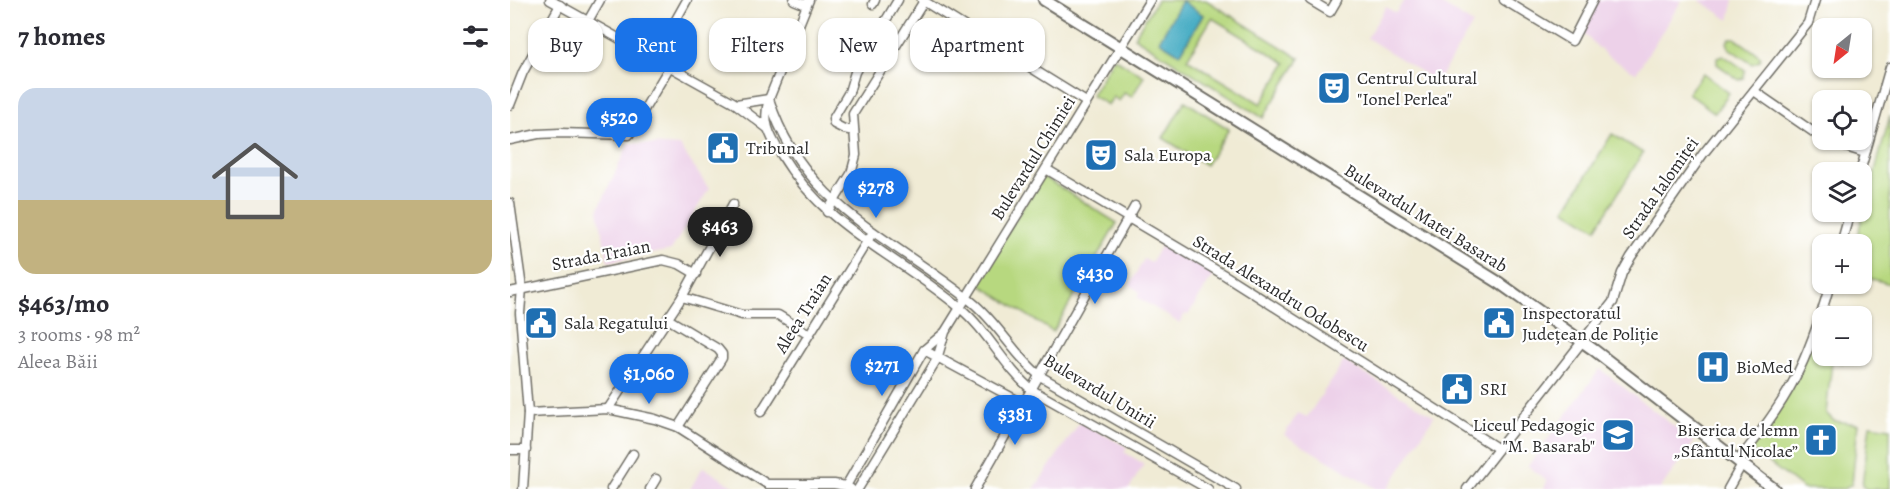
<!DOCTYPE html>
<meta charset="utf-8">
<style>
body{margin:0;font-family:Alegreya,serif;background:#f7f7f7;color:#2b2b33;height:100vh;display:flex;flex-direction:column;font-size:22px;white-space:nowrap}
*{box-sizing:border-box;margin:0}
p{font-size:20px;color:#7c7c81}
.icon{flex:none;width:33px;height:33px;fill:none;stroke:currentColor;stroke-width:2;stroke-linecap:round;stroke-linejoin:round}
.map{position:relative;flex:1;overflow:hidden}
.drawer{display:flex;flex-direction:column;background:#fff;width:510px}
.drawer>*{flex:none}
.banner{position:absolute;left:18px;top:18px;width:570px;height:54px;display:flex;gap:12px}
.needle{width:39px;rotate:210deg}
.fabs{position:absolute;left:1302px;top:18px;display:grid;gap:12px}
.fabs a{display:grid;place-items:center;width:60px;height:60px;border-radius:12px;background:#fff;box-shadow:0 2px 4px #0004;font-size:30px}
.price{position:absolute;translate:-50% -51px;padding:0 14px;border-radius:21px;background:#1a73e8;color:#fff;font-size:20px;line-height:39px;filter:drop-shadow(0 2px 3px #0008)}
.price::after{content:'';position:absolute;left:50%;top:36px;width:18px;height:14px;margin-left:-9px;background:inherit;clip-path:polygon(0 0,100% 0,50% 100%)}
.price.active{background:#222;color:#fff}
ul{padding:0;list-style:none}
li{display:grid;align-content:center;gap:12px;height:318px;padding:0 18px}
li span{display:grid;place-items:center;height:186px;border-radius:18px;color:#555}
li>.icon{margin-inline-start:auto}
span .icon{width:108px;height:108px;fill:#fffc;stroke-width:1}
li b{font-size:26px}
h2{display:flex;justify-content:space-between;align-items:center;height:72px;padding:0 18px;font-size:26px}
.chip{padding:0 21px;border-radius:18px;background:#fff;box-shadow:0 2px 4px #0004;font-size:21px;line-height:54px}
.chip.active{background:#1a73e8;color:#fff}
main{display:flex;flex:1;min-height:0}
.map>svg:first-child{display:block}
</style>
<main>
<section class="drawer">
<h2>7 homes<svg class="icon" aria-label="filters" viewBox="0 0 24 24"><path d="M4 7h16M4 17h16"/><circle cx="9" cy="7" r="2"/><circle cx="15" cy="17" r="2"/></svg></h2>
<ul>
<li><span style="background:linear-gradient(#c9d6e8 60%,#c2b280 0)"><svg class="icon" aria-label="home" viewBox="0 0 24 24"><path d="M3 11l9-7 9 7M6 9v11h12V9"/></svg></span><div><b>$463/mo</b><p>3 rooms · 98 m²</p><p>Aleea Băii</p></div></li>
</ul>
</section>
<div class="map">
<svg width="1380" height="489" viewBox="0 0 1380 489">
<rect width="100%" height="100%" fill="#fff"/>
<filter id="ink" filterUnits="userSpaceOnUse"><feTurbulence type="fractalNoise" baseFrequency=".0167" numOctaves="2"/><feDisplacementMap in="SourceGraphic" scale="12" xChannelSelector="R" yChannelSelector="G"/><feConvolveMatrix kernelMatrix="1 2 1 2 8 2 1 2 1" color-interpolation-filters="sRGB"/></filter>
<filter id="wash" filterUnits="userSpaceOnUse"><feTurbulence type="fractalNoise" baseFrequency=".008" numOctaves="4" result="noise"/><feDisplacementMap in="SourceGraphic" scale="24" xChannelSelector="R" yChannelSelector="G"/><feGaussianBlur stdDeviation="1.35" result="paint"/><feColorMatrix in="noise" values="0 0 0 0 0 0 0 0 0 0 0 0 0 0 0 0 0 1.4 0 .05"/><feComposite in="paint" operator="in"/></filter>
<g filter="url(#wash)">
<rect width="100%" height="100%" fill="#f0ebd5"/>
<g fill="#edd1e9">
<path d="M894 0H924L963 24 927 82 857 38 876 7 886 13Z"/>
<path d="M1088 0H1172L1126 73 1096 55 1072 32Z"/>
<path d="M1189 0H1224L1219 20Z"/>
<path d="M119 143 170 146 199 189 161 250 98 262 88 210Z"/>
<path d="M652 243 704 274 678 315 675 314 669 323 627 297 630 292 620 285 634 259 641 263Z"/>
<path d="M834 361 924 416 878 489H867L774 435 788 413 797 417Z"/>
<path d="M1090 369 1184 442 1150 489H1034L1037 481 1018 466Z"/>
<path d="M570 422 617 447 614 452 634 464 619 489H524Z"/>
<path d="M193 467 228 489H180Z"/>
</g>
<g fill="#b7d87f" stroke="#718255" stroke-width="1.5" fill-rule="evenodd">
<path d="M647 0H696L789 58 787 59 790 58 753 118 624 37ZM672 1 693 15 670 54 649 41ZM702 18 776 63 751 104 677 59Z"/>
<path d="M1220 38H1225L1250 56V61L1242 64 1219 48 1217 42Z"/>
<path d="M1213 55 1235 70 1234 78 1229 80 1207 64V57Z"/>
<path d="M604 58 634 76 622 97 614 93 609 101 603 97 598 105 581 95Z"/>
<path d="M1193 73 1219 93 1205 113 1178 93Z"/>
<path d="M675 101 719 129 696 165 653 138Z"/>
<path d="M1380 116V284L1352 276V244H1345Z"/>
<path d="M1102 134 1133 153 1086 229 1055 210Z"/>
<path d="M532 176 607 223 543 332 466 282Z"/>
<path d="M1307 325H1312V356H1352V327L1355 328 1352 365 1322 362 1316 413 1324 421 1348 424 1342 484 1334 489H1293L1239 447 1271 402Z"/>
<path d="M1360 425 1380 428V489H1356L1352 485Z"/>
</g>
<path fill="#42aac2" stroke="#366a76" stroke-width="1.5" d="M672 1 693 15 670 54 649 41Z"/>
</g>
<g filter="url(#ink)">
<g fill="none" stroke-linecap="round" stroke-linejoin="round">
<defs>
<g id="minor">
<path d="M40 0 223 102 257 128"/>
<path d="M284 0 296 5"/>
<path d="M299 0 259 99C252 121 259 135 271 154 315 228 387 255 450 308 478 331 494 367 522 390L698 489"/>
<path d="M412 0 576 102"/>
<path d="M800 0 820 12 827 0"/>
<path d="M994 0 1062 41 1083 0"/>
<path d="M363 4 365 0"/>
<path d="M78 21 90 0"/>
<path d="M145 57 177 0"/>
<path d="M1244 91 1312 138"/>
<path d="M259 99C293 207 382 237 462 302 488 323 504 355 530 376L726 489"/>
<path d="M226 104 259 99"/>
<path d="M0 105 13 72 50 5"/>
<path d="M344 131 334 129 324 124 323 119 339 92 345 72 388 0"/>
<path d="M0 140 28 134 50 133 119 135 160 66"/>
<path d="M1314 140 1355 153"/>
<path d="M536 169 716 276 987 448"/>
<path d="M1350 172 1380 67"/>
<path d="M0 203 12 288 10 313 18 413 13 489"/>
<path d="M317 212 341 174 346 155 343 114 414 1"/>
<path d="M1331 244 1340 212"/>
<path d="M0 292 153 260 169 264 186 274"/>
<path d="M172 297 232 315H268L299 334"/>
<path d="M158 319 208 349 212 354V358L168 427"/>
<path d="M414 350 514 404"/>
<path d="M98 409 172 297 223 204"/>
<path d="M251 412 363 232"/>
<path d="M18 413 98 409 145 419 168 427 257 484H324L336 486 341 489"/>
<path d="M0 450H16"/>
<path d="M1228 461C1248 436 1269 409 1284 380 1300 350 1311 316 1320 284"/>
<path d="M336 486 414 350 434 333"/>
<path d="M101 489 123 454"/>
<path d="M140 489 146 479"/>
<path d="M348 489 427 359 435 332 640 0"/>
<path d="M465 489 625 206"/>
<path d="M957 489 1103 302 1112 273 1121 257 1193 154 1298 23 1305 0"/>
<path d="M1218 489 1232 464"/>
</g>
<path id="major" d="M534 0 988 282 1084 350 1264 489"/>
</defs>
<use href="#minor" stroke="#706e66" stroke-width="11"/>
<use href="#major" stroke="#706e66" stroke-width="14"/>
<use href="#minor" stroke="#fff" stroke-width="8"/>
<use href="#major" stroke="#fff" stroke-width="10"/>
</g>
</g>
<defs>
<symbol id="theatre-square" viewBox="-11 -11 22 22"><rect x="-9" y="-9" width="18" height="18" rx="4" fill="#1f6fb2" stroke="#fff"/><path d="M-5-5.5Q0-4 5-5.5V0Q5 5 0 6Q-5 5-5 0ZM-3.3-2.5H-1v1.5H-3.3ZM1-2.5H3.3v1.5H1ZM-2.8 1Q0 5.5 2.8 1Z" fill="#fff"/></symbol>
<symbol id="civic-square" viewBox="-11 -11 22 22"><rect x="-9" y="-9" width="18" height="18" rx="4" fill="#1f6fb2" stroke="#fff"/><path d="M-.6-6.5H3V-4.5H.6V-3L4-1V1h2V6H-6V1h2V-1L-.6-3ZM-1.2 2.5V6h2.4V2.5Z" fill="#fff"/></symbol>
<symbol id="hospital-square" viewBox="-11 -11 22 22"><rect x="-9" y="-9" width="18" height="18" rx="4" fill="#1f6fb2" stroke="#fff"/><path d="M-5-5h3v3.5h4V-5h3V5h-3V1.5h-4V5h-3Z" fill="#fff"/></symbol>
<symbol id="university-square" viewBox="-11 -11 22 22"><rect x="-9" y="-9" width="18" height="18" rx="4" fill="#1f6fb2" stroke="#fff"/><path d="M0-5L7-2L0 1L-7-2ZM-4 1L0 2.5L4 1V4Q0 6-4 4Z" fill="#fff"/></symbol>
<symbol id="church-square" viewBox="-11 -11 22 22"><rect x="-9" y="-9" width="18" height="18" rx="4" fill="#1f6fb2" stroke="#fff"/><path d="M-1.2-6h2.4v3.5h3.3v2.4h-3.3V6h-2.4V-.1h-3.3v-2.4h3.3Z" fill="#fff"/></symbol>
</defs>
<g fill-rule="evenodd">
<use href="#theatre-square" x="805" y="69" width="38" height="38"/>
<use href="#civic-square" x="194" y="129" width="38" height="38"/>
<use href="#theatre-square" x="572" y="136" width="38" height="38"/>
<use href="#civic-square" x="12" y="304" width="38" height="38"/>
<use href="#civic-square" x="970" y="304" width="38" height="38"/>
<use href="#hospital-square" x="1184" y="348" width="38" height="38"/>
<use href="#civic-square" x="928" y="370" width="38" height="38"/>
<use href="#university-square" x="1089" y="416" width="38" height="38"/>
<use href="#church-square" x="1292" y="421" width="38" height="38"/>
</g>
<g text-anchor="middle" stroke-width="4.5" stroke-linejoin="round" paint-order="stroke">
<g font-size="18" fill="#2b2b2b" stroke="#fff" text-anchor="start">
<text x="847" y="84">Centrul Cultural<tspan x="847" dy="21">"Ionel Perlea"</tspan></text>
<text x="236" y="154">Tribunal</text>
<text x="614" y="161">Sala Europa</text>
<text x="1012" y="319">Inspectoratul<tspan x="1012" dy="21">Județean de Poliție</tspan></text>
<text x="54" y="329">Sala Regatului</text>
<text x="1226" y="373">BioMed</text>
<text x="970" y="395">SRI</text>
<text x="1085" y="431" text-anchor="end">Liceul Pedagogic<tspan x="1085" dy="21">"M. Basarab"</tspan></text>
<text x="1288" y="436" text-anchor="end">Biserica de lemn<tspan x="1288" dy="21">„Sfântul Nicolae”</tspan></text>
</g>
<g font-size="18" fill="#2b2b2b" stroke="#fff">
<text transform="translate(523 158) rotate(-58)" y="6">Bulevardul Chimiei</text>
<text transform="translate(1150 188) rotate(-55)" y="6">Strada Ialomiței</text>
<text transform="translate(916 218) rotate(32)" y="6">Bulevardul Matei Basarab</text>
<text transform="translate(91 255) rotate(-11)" y="6">Strada Traian</text>
<text transform="translate(771 293) rotate(32)" y="6">Strada Alexandru Odobescu</text>
<text transform="translate(293 313) rotate(-58)" y="6">Aleea Traian</text>
<text transform="translate(590 391) rotate(31)" y="6">Bulevardul Unirii</text>
</g>
</g>
</svg>
<div class="fabs">
<a><svg class="needle" viewBox="-14 -14 28 28"><path d="M0-13l5 13h-10z" fill="#e53935"/><path d="M0 13l5-13h-10z" fill="#7c7c81"/></svg></a>
<a><svg class="icon" aria-label="locate" viewBox="0 0 24 24"><circle cx="12" cy="12" r="6"/><path d="M12 2v4M12 18v4M2 12h4M18 12h4"/></svg></a>
<a><svg class="icon" aria-label="layers" viewBox="0 0 24 24"><path d="M12 4l9 5-9 5-9-5zM3 14l9 5 9-5"/></svg></a>
<a>+</a>
<a>−</a>
</div>
<b class="price" style="left:109px;top:149px">$520</b>
<b class="price" style="left:366px;top:219px">$278</b>
<b class="price active" style="left:210px;top:258px">$463</b>
<b class="price" style="left:585px;top:305px">$430</b>
<b class="price" style="left:372px;top:397px">$271</b>
<b class="price" style="left:139px;top:405px">$1,060</b>
<b class="price" style="left:505px;top:446px">$381</b>
<div class="banner">
<a class="chip">Buy</a>
<a class="chip active">Rent</a>
<a class="chip">Filters</a>
<a class="chip">New</a>
<a class="chip">Apartment</a>
</div>
</div>
</main>
